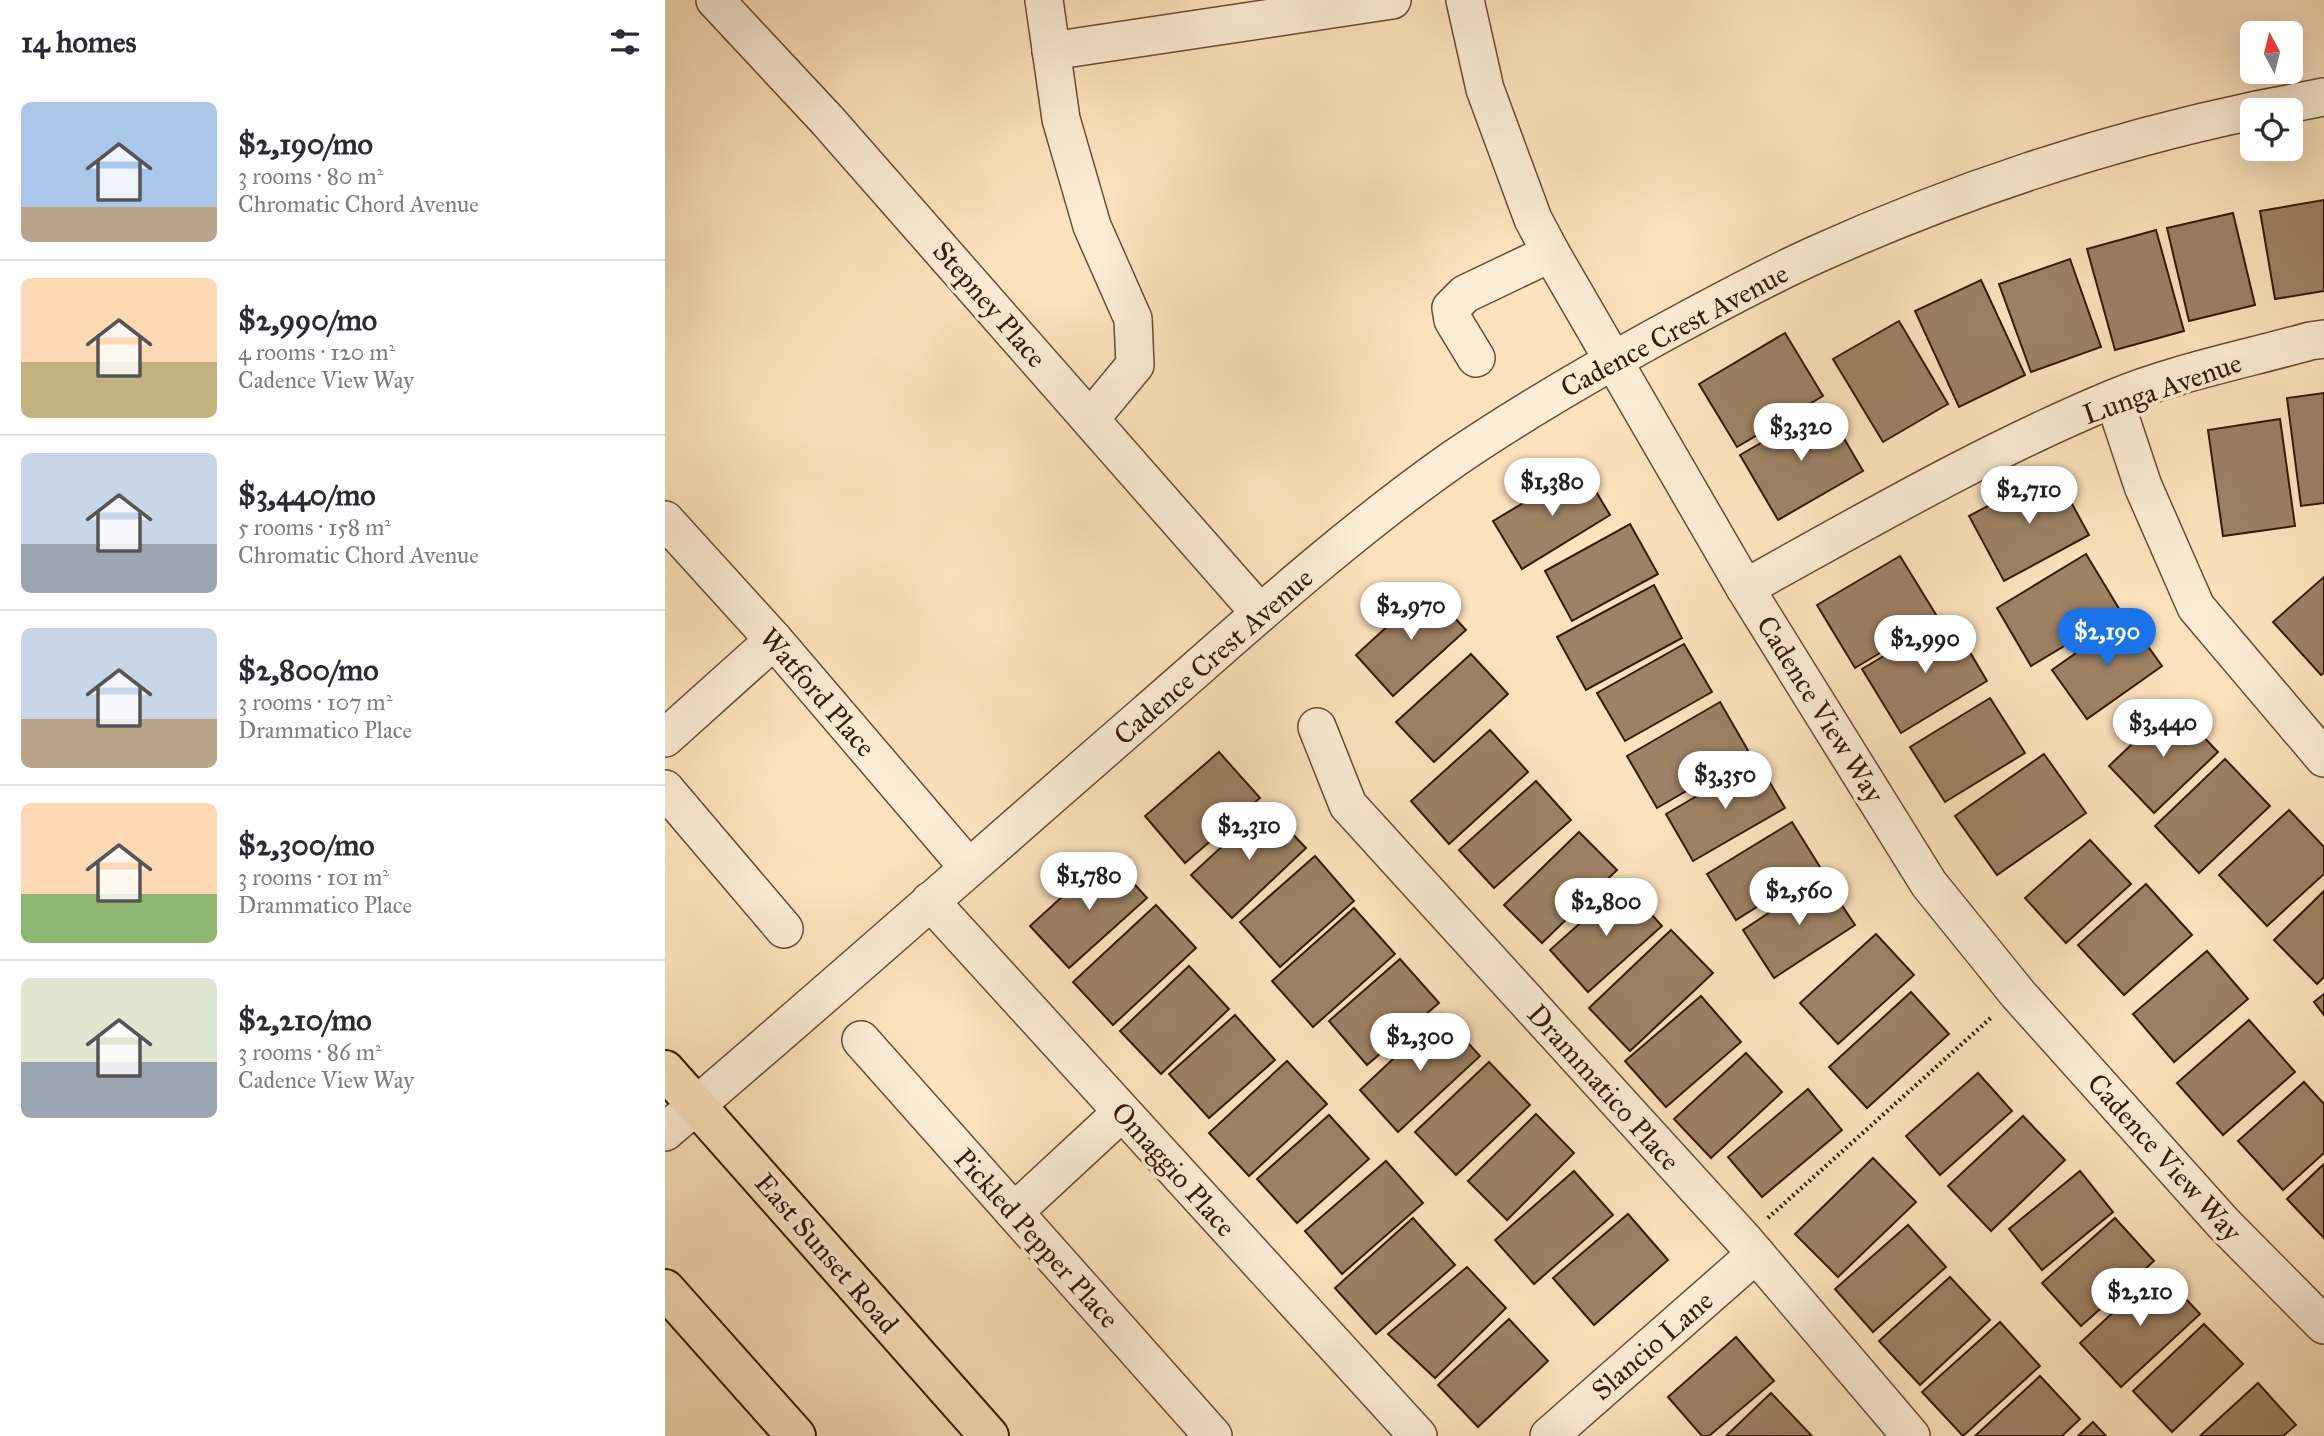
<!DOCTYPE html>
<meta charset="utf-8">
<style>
body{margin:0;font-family:"IM FELL Great Primer",serif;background:#f7f7f7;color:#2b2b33;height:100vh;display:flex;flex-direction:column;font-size:26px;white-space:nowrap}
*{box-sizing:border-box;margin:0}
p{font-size:23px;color:#7c7c81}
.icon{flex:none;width:38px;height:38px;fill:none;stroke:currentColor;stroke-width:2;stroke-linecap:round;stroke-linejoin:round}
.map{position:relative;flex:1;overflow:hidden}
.sheet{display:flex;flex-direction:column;background:#fff;width:665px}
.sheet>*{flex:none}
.needle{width:46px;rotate:353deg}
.controls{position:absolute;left:1575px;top:21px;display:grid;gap:14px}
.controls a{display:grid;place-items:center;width:63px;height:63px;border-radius:10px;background:#fff;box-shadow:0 7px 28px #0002;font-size:35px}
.price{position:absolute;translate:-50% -60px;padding:0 16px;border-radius:24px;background:#fff;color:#222;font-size:23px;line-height:46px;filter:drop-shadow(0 2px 4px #0008)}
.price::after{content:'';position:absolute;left:50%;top:42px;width:21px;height:16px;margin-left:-10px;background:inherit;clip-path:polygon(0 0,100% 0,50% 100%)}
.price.selected{background:#1a73e8;color:#fff}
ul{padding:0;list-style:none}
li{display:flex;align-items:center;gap:21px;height:175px;padding:0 21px}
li+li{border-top:2px solid #e1e1e2}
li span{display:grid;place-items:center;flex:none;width:196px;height:140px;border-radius:10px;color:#555}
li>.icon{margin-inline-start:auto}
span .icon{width:84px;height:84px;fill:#fffc;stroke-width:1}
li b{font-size:30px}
h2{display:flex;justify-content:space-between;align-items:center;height:84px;padding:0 21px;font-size:30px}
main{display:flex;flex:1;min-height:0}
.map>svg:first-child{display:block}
</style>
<main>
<section class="sheet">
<h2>14 homes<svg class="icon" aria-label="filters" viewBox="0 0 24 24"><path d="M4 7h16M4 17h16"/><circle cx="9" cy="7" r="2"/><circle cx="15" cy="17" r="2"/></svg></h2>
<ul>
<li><span style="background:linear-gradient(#a9c7e8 75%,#b9a48a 0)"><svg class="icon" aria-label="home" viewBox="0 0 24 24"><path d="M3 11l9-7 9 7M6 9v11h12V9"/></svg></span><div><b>$2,190/mo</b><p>3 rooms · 80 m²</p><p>Chromatic Chord Avenue</p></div></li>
<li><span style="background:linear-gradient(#ffd9b3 60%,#c2b280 0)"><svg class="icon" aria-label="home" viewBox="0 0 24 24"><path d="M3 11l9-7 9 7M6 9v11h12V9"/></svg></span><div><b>$2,990/mo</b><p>4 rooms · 120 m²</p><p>Cadence View Way</p></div></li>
<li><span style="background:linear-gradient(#c9d6e8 65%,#9aa5b1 0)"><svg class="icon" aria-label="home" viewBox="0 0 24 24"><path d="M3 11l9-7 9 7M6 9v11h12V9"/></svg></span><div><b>$3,440/mo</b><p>5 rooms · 158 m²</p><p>Chromatic Chord Avenue</p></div></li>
<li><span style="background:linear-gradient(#c9d6e8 65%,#b9a48a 0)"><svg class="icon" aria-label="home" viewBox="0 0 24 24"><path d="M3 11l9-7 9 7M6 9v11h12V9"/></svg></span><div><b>$2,800/mo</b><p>3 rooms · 107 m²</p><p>Drammatico Place</p></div></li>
<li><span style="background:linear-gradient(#ffd9b3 65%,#8fb573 0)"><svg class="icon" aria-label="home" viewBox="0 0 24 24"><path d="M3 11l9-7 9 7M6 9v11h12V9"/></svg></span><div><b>$2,300/mo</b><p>3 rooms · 101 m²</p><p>Drammatico Place</p></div></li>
<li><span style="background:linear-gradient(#dfe7d0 60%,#9aa5b1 0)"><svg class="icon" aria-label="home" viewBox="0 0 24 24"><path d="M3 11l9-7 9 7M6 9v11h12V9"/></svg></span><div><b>$2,210/mo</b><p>3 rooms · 86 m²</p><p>Cadence View Way</p></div></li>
</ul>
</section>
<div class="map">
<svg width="1659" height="1436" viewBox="0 0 1659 1436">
<rect width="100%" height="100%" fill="#fce3bd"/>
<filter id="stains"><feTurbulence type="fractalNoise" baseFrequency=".00286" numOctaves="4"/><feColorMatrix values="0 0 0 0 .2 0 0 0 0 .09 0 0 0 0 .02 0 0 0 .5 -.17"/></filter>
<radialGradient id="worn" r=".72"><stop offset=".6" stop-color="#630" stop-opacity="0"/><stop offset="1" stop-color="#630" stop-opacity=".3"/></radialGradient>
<g fill="#9e8264" stroke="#381903" stroke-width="2">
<path d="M1659 200V291L1610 299 1595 211Z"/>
<path d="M1568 213 1590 305 1524 321 1502 228Z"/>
<path d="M1491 230 1519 331 1450 350 1422 249Z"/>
<path d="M1405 259 1436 347 1366 372 1334 284Z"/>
<path d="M1316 280 1360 375 1294 407 1250 311Z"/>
<path d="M1234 321 1283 404 1218 442 1168 359Z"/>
<path d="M1120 333 1158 396 1072 447 1034 384Z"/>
<path d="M1659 393V503L1636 506 1622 398Z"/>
<path d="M1160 406 1198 471 1113 520 1075 455Z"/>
<path d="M1615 419 1630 526 1558 536 1543 430Z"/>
<path d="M917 468 945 515 857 569 828 521Z"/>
<path d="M1389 471 1424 535 1339 581 1304 516Z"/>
<path d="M965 524 993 574 907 621 880 571Z"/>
<path d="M1421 554 1456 612 1366 666 1332 608Z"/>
<path d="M1235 556 1273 618 1190 668 1152 605Z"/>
<path d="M1659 577V673L1656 675 1608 622Z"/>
<path d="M989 585 1017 638 921 690 892 637Z"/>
<path d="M763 589 801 630 728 696 691 655Z"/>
<path d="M1284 617 1322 681 1236 733 1197 669Z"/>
<path d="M1462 617 1497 666 1422 719 1387 670Z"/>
<path d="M1019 644 1047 692 960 741 932 693Z"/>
<path d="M806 654 843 694 769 762 731 722Z"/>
<path d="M1325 698 1360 753 1280 802 1245 747Z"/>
<path d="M1055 702 1085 754 992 808 962 756Z"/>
<path d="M1508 705 1553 752 1489 813 1444 766Z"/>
<path d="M825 730 863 772 784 844 746 801Z"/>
<path d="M554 752 595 798 520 863 480 816Z"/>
<path d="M1379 754 1421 813 1332 875 1290 816Z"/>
<path d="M1560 759 1605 806 1534 873 1490 826Z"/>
<path d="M1092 761 1120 808 1028 861 1001 814Z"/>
<path d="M871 781 906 820 829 888 794 850Z"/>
<path d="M601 806 641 848 567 918 526 875Z"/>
<path d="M1624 810 1659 847V874L1602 926 1554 875Z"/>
<path d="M1127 822 1155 867 1071 920 1042 874Z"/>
<path d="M914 832 952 870 877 943 839 905Z"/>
<path d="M1425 840 1466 884 1401 943 1360 898Z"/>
<path d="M443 855 482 898 404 968 365 926Z"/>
<path d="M650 856 689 901 615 967 575 922Z"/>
<path d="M1158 877 1190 925 1109 978 1078 930Z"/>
<path d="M959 884 997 926 923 992 885 950Z"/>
<path d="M1481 884 1527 935 1459 995 1413 945Z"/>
<path d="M1659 891V977L1652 984 1609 940Z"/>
<path d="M491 905 531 948 448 1025 408 982Z"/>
<path d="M689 908 730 954 648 1027 607 981Z"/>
<path d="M1006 930 1048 973 965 1051 924 1008Z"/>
<path d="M1211 934 1249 975 1173 1044 1135 1003Z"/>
<path d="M1542 951 1583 999 1509 1062 1468 1014Z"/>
<path d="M735 959 774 1003 702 1065 664 1021Z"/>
<path d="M524 966 564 1009 496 1074 455 1031Z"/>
<path d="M1246 992 1284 1034 1202 1108 1164 1067Z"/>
<path d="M1659 994V1015L1649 1002Z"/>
<path d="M1036 996 1076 1042 1001 1107 960 1061Z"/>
<path d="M776 1014 815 1056 733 1132 695 1090Z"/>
<path d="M570 1015 610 1060 544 1118 504 1074Z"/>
<path d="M1584 1020 1630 1072 1558 1135 1512 1083Z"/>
<path d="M1081 1053 1117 1092 1046 1158 1009 1119Z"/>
<path d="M622 1061 662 1104 584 1176 544 1133Z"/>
<path d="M824 1062 865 1105 791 1175 750 1132Z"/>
<path d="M1313 1073 1347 1111 1275 1175 1241 1136Z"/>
<path d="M1639 1082 1659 1104V1153L1618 1190 1573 1141Z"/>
<path d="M1143 1089 1177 1130 1097 1197 1063 1157Z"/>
<path d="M871 1114 909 1153 842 1220 803 1181Z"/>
<path d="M664 1115 704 1159 632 1223 592 1179Z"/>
<path d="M1358 1116 1400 1160 1326 1231 1283 1186Z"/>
<path d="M1208 1158 1251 1202 1173 1277 1130 1234Z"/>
<path d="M721 1161 758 1203 677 1274 640 1231Z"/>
<path d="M1659 1164V1238L1622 1199Z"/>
<path d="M909 1171 948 1215 869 1284 830 1240Z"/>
<path d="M1415 1171 1448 1212 1377 1270 1344 1229Z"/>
<path d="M963 1214 1003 1260 929 1325 888 1278Z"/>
<path d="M748 1218 790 1265 711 1334 670 1288Z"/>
<path d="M1450 1218 1489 1261 1416 1326 1377 1283Z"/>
<path d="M1243 1225 1281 1267 1208 1332 1170 1289Z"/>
<path d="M802 1267 841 1308 770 1378 723 1334Z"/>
<path d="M1494 1270 1535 1314 1456 1387 1415 1343Z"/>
<path d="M1285 1277 1325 1320 1255 1385 1214 1341Z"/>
<path d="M844 1319 883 1361 813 1427 773 1385Z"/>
<path d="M1335 1322 1375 1366 1298 1436 1257 1392Z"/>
<path d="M1539 1324 1578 1364 1507 1432 1468 1391Z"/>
<path d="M1071 1337 1109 1381 1044 1436H1037L1003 1397Z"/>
<path d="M1375 1376 1415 1419 1397 1436H1310Z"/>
<path d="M1593 1383 1631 1425 1618 1436H1535Z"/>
<path d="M1106 1393 1147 1436H1061Z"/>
<path d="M1428 1422 1441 1436H1413Z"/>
</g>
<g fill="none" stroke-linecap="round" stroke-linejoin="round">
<defs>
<g id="minor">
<path d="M50 0 162 120 595 613"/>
<path d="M379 0 396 119 427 226 468 319 470 365 426 418"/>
<path d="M800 0 820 89 868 219 886 253 1080 588 1264 884 1353 994 1559 1224 1659 1325"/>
<path d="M386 51 727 0"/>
<path d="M1592 110 1659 97"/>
<path d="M811 358 788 320 786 308 800 294 886 253"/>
<path d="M1449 399 1478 486 1531 607 1659 758"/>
<path d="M0 520 109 640 303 867"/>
<path d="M1080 588C1201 521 1320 452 1447 399 1509 373 1581 359 1645 341L1659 339"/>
<path d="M652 727 683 805 1079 1240 1246 1436"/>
<path d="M0 738 109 640"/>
<path d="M0 789 119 929"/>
<path d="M265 901 753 1436"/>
<path d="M196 1040 548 1436"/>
<path d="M0 1132C161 995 319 854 479 715 580 627 680 535 790 458 856 413 925 373 996 334 1046 307 1097 279 1150 255 1287 193 1439 142 1587 111"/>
<path d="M349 1212 457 1112"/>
<path d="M884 1436 1091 1254"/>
</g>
<g id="major">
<path d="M0 1070 324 1436"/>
<path d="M0 1289 131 1436"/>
</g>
</defs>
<use href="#minor" stroke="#694c32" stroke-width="40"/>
<use href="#major" stroke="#381903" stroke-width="42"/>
<path stroke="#381903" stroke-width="4.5" stroke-dasharray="2 3.5" stroke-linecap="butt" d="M1103 1218 1328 1016"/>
<use href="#minor" stroke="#fdedd4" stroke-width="37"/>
<use href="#major" stroke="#fce3bd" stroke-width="38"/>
</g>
<g text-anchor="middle" stroke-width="7" stroke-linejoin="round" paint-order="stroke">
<g font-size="28" fill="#381903" stroke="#fdedd4">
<text transform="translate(325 304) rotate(49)" y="10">Stepney Place</text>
<text transform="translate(1009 330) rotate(-28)" y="10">Cadence Crest Avenue</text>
<text transform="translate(1497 388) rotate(-19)" y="10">Lunga Avenue</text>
<text transform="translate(548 656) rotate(-41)" y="10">Cadence Crest Avenue</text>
<text transform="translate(153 692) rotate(49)" y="10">Watford Place</text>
<text transform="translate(1156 709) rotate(58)" y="10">Cadence View Way</text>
<text transform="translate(939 1087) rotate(48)" y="10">Drammatico Place</text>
<text transform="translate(1500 1157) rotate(48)" y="10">Cadence View Way</text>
<text transform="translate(509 1169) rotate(48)" y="10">Omaggio Place</text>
<text transform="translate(372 1238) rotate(48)" y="10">Pickled Pepper Place</text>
<text transform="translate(162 1253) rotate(49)" y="10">East Sunset Road</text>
<text transform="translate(987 1345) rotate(-41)" y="10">Slancio Lane</text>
</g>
</g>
<rect width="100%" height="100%" filter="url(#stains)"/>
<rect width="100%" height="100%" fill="url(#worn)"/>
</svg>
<div class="controls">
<a><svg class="needle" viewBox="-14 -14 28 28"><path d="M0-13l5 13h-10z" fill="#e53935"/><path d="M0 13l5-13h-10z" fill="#7c7c81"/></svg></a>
<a><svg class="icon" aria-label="locate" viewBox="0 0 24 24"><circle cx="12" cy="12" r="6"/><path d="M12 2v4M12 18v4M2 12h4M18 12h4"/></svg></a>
</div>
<b class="price" style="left:1136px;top:463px">$3,320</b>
<b class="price" style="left:887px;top:518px">$1,380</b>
<b class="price" style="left:1364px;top:526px">$2,710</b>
<b class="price" style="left:746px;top:642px">$2,970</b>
<b class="price selected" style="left:1442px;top:668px">$2,190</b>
<b class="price" style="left:1260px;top:675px">$2,990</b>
<b class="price" style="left:1498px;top:759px">$3,440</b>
<b class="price" style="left:1060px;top:811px">$3,350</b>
<b class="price" style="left:584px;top:862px">$2,310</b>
<b class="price" style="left:424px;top:912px">$1,780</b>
<b class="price" style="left:1134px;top:927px">$2,560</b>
<b class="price" style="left:941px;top:938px">$2,800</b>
<b class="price" style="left:755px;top:1073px">$2,300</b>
<b class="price" style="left:1475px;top:1328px">$2,210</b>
</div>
</main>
